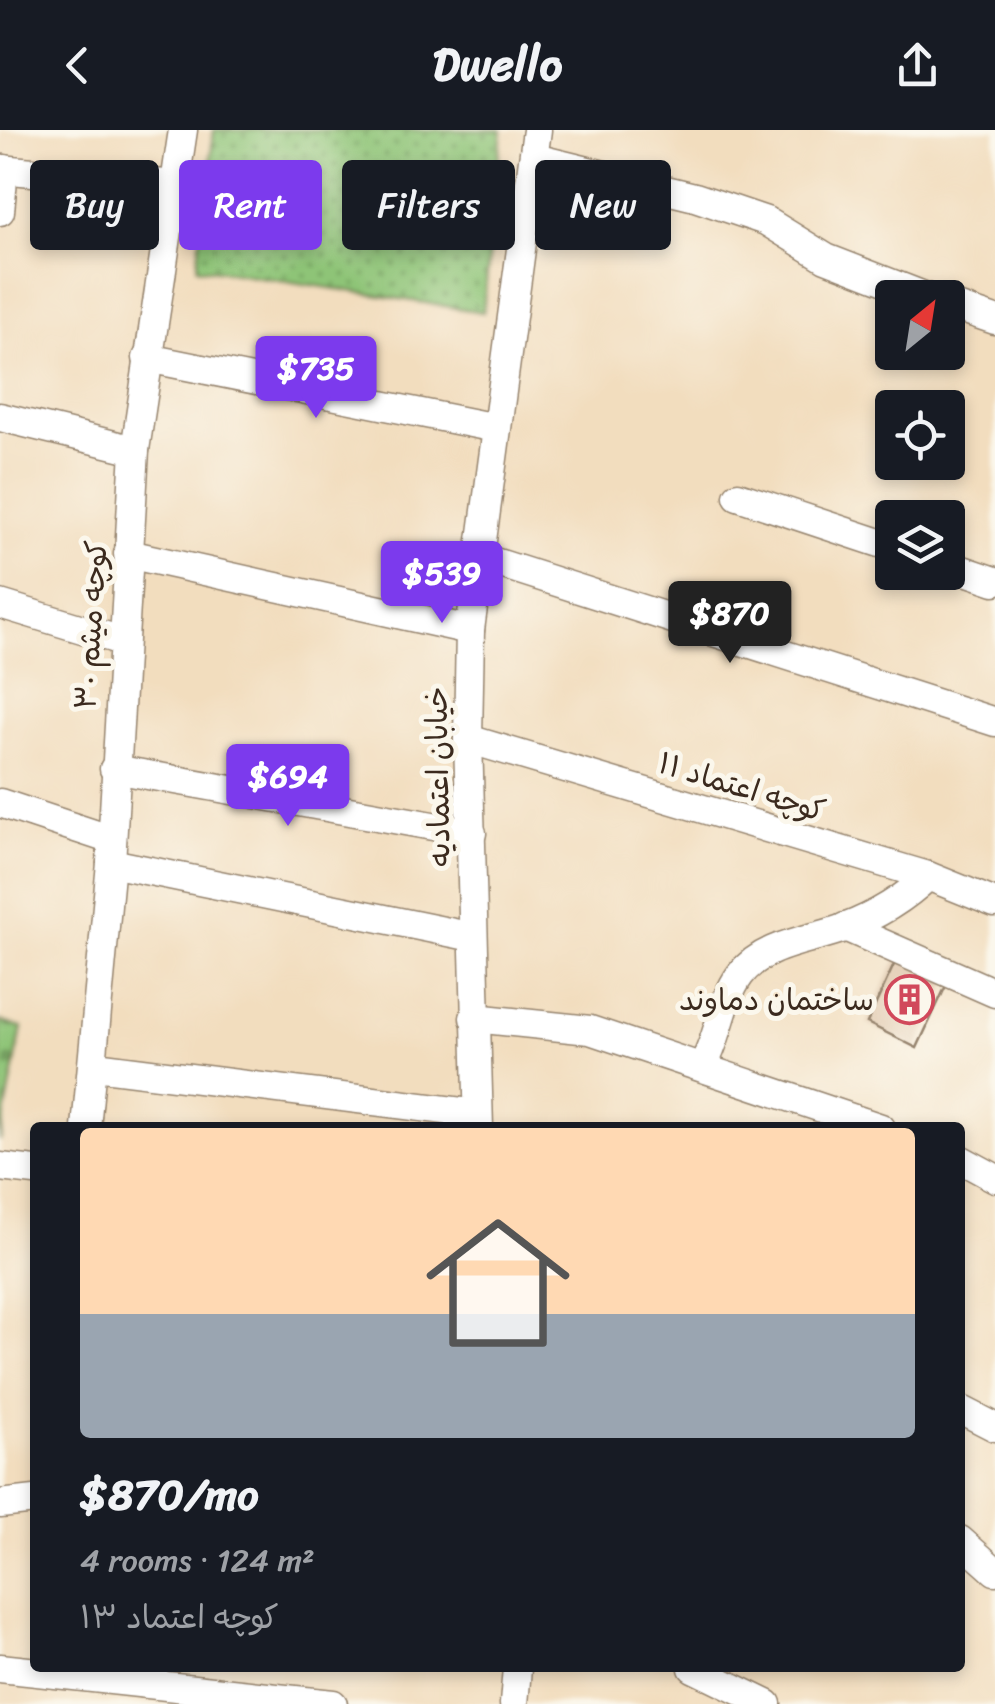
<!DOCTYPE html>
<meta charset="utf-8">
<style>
body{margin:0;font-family:Sriracha,"Playpen Sans Arabic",sans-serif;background:#20242c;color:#f1f3f6;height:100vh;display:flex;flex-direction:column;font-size:38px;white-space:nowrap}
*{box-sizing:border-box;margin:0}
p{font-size:32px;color:#9ea1a6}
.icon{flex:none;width:55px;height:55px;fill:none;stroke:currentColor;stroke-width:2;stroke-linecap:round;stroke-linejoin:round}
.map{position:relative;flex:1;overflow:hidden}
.details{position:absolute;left:30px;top:992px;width:935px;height:550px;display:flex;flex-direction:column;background:#171b24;border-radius:10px;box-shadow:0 5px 15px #0003}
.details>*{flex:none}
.hud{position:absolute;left:30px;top:30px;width:935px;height:90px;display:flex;gap:20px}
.needle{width:65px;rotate:30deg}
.buttons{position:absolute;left:875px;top:150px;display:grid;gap:20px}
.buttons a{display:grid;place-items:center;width:90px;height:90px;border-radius:10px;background:#171b24;box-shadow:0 5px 15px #0003;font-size:50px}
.price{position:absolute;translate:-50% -85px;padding:0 22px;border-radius:10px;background:#7c3aed;color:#fff;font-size:32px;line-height:65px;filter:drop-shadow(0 2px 5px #0008)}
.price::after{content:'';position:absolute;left:50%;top:60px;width:30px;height:22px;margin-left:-15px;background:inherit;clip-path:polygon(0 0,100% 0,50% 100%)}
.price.selected{background:#222;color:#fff}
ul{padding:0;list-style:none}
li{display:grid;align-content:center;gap:20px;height:530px;padding:0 50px}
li+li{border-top:2px solid #363941}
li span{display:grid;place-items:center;height:310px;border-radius:10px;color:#555}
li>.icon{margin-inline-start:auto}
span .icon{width:180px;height:180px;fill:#fffc;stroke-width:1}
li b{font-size:42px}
.tag{padding:0 35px;border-radius:10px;background:#171b24;box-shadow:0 5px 15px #0003;font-size:35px;line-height:90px}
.tag.selected{background:#7c3aed;color:#fff}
header{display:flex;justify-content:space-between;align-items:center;height:130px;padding:0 50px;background:#171b24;font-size:45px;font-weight:700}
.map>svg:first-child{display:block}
</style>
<header><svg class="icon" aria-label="back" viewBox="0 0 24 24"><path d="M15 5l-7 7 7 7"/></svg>Dwello<svg class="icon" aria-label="share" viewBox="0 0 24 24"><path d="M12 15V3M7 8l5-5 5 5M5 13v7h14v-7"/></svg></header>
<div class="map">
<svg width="995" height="1574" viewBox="0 0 995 1574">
<defs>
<pattern id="cemetery-stones" width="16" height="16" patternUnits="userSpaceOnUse" patternTransform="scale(2.5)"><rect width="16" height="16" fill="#8ec477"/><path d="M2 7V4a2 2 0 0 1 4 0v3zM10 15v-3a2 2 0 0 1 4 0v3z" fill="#759f61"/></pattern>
<pattern id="park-dots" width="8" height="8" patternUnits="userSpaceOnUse" patternTransform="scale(2.5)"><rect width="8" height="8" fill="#8ec477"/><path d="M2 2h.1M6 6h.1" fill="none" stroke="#759f61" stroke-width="1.8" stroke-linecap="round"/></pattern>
</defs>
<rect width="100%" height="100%" fill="#fbf7ec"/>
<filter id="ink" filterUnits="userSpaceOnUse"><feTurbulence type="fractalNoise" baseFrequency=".01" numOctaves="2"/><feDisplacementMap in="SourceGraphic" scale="20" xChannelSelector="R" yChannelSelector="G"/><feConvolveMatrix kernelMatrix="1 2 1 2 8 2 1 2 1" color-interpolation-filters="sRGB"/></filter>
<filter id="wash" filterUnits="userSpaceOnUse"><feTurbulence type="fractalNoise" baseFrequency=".0048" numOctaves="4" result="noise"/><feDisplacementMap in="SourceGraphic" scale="40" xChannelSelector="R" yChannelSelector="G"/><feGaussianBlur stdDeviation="2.25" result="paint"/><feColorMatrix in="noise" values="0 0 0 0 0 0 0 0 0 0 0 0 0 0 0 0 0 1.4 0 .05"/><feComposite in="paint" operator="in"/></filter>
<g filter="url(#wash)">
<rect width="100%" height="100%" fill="#f2ddbe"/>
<path fill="url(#cemetery-stones)" stroke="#64774a" stroke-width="2.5" d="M0 891 22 898 0 1011Z"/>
<path fill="url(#park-dots)" stroke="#64774a" stroke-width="2.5" d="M214 0H502L483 182 197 137Z"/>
<g id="blocks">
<path fill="#d0ac88" d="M899 824 950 847 917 918 867 893Z"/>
</g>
</g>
<g filter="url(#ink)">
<use href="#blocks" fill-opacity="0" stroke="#96846e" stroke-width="2.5"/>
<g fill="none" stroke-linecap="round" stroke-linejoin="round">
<defs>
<g id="minor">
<path d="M535 28 695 67 766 91 826 128 929 168"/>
<path d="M0 39 176 55"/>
<path d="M0 81 4 39"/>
<path d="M948 174 995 190"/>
<path d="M147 228 496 298"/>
<path d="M0 287 135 320"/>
<path d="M738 366 892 417"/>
<path d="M128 424 470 500"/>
<path d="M482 428 995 592"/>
<path d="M948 435 995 451"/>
<path d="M0 474 122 511"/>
<path d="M468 609 928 746 995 773"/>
<path d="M114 639 472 703"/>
<path d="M0 673 109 709"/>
<path d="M111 733 473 807"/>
<path d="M845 797 995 863"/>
<path d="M474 888 590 900 881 998"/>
<path d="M95 936 478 984"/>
<path d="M702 937C719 909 721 871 740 845 764 813 810 811 844 798 876 786 904 769 928 746"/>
<path d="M86 998 111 733 135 320 183 0"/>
<path d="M479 998 468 609 470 500 537 0"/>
<path d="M960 1029 995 1048"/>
<path d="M0 1037 35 1041"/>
<path d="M960 1279 995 1297"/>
<path d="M0 1374 35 1370"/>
<path d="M960 1410 995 1441"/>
<path d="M0 1538 333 1574"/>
<path d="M693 1538 767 1574"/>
<path d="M514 1574 517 1538"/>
</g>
</defs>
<use href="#minor" stroke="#96846e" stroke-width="31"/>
<use href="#minor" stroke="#fff" stroke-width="28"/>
</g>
</g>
<defs>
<symbol id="building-ring" viewBox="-11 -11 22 22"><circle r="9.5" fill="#fbf7ec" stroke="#d1495b" stroke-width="1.5"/><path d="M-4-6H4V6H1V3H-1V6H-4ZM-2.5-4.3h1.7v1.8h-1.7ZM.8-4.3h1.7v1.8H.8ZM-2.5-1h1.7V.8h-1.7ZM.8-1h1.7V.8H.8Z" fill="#d1495b"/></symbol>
</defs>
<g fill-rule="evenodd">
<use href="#building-ring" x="882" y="842" width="55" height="55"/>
</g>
<g text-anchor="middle" stroke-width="10" stroke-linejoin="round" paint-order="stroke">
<g font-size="30" fill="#3b2a1e" stroke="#fbf7ec">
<text transform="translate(91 495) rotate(-86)" y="10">کوچه میثم ۳۰</text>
<text transform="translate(438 647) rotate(-91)" y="10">خیابان اعتمادیه</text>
<text transform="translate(742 657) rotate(17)" y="10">کوچه اعتماد ۱۱</text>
</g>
<g font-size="30" fill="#3b2a1e" stroke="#fbf7ec" text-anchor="end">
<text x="874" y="880">ساختمان دماوند</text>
</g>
</g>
</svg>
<div class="buttons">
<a><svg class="needle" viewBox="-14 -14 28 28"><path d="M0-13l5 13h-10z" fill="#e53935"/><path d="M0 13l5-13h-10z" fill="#9ea1a6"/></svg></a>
<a><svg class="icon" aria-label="locate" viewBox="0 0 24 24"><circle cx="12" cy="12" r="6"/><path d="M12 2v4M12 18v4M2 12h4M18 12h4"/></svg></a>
<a><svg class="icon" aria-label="layers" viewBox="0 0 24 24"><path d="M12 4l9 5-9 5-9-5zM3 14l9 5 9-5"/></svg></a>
</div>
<b class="price" style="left:316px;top:291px">$735</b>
<b class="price" style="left:442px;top:496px">$539</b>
<b class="price selected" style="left:730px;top:536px">$870</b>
<b class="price" style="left:288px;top:699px">$694</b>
<div class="hud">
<a class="tag">Buy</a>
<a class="tag selected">Rent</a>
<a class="tag">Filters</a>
<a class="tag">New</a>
</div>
<section class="details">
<ul>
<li><span style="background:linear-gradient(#ffd9b3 60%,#9aa5b1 0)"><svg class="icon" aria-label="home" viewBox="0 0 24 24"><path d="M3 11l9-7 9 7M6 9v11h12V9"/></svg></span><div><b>$870/mo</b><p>4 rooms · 124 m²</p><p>کوچه اعتماد ۱۳</p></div></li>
</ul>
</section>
</div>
